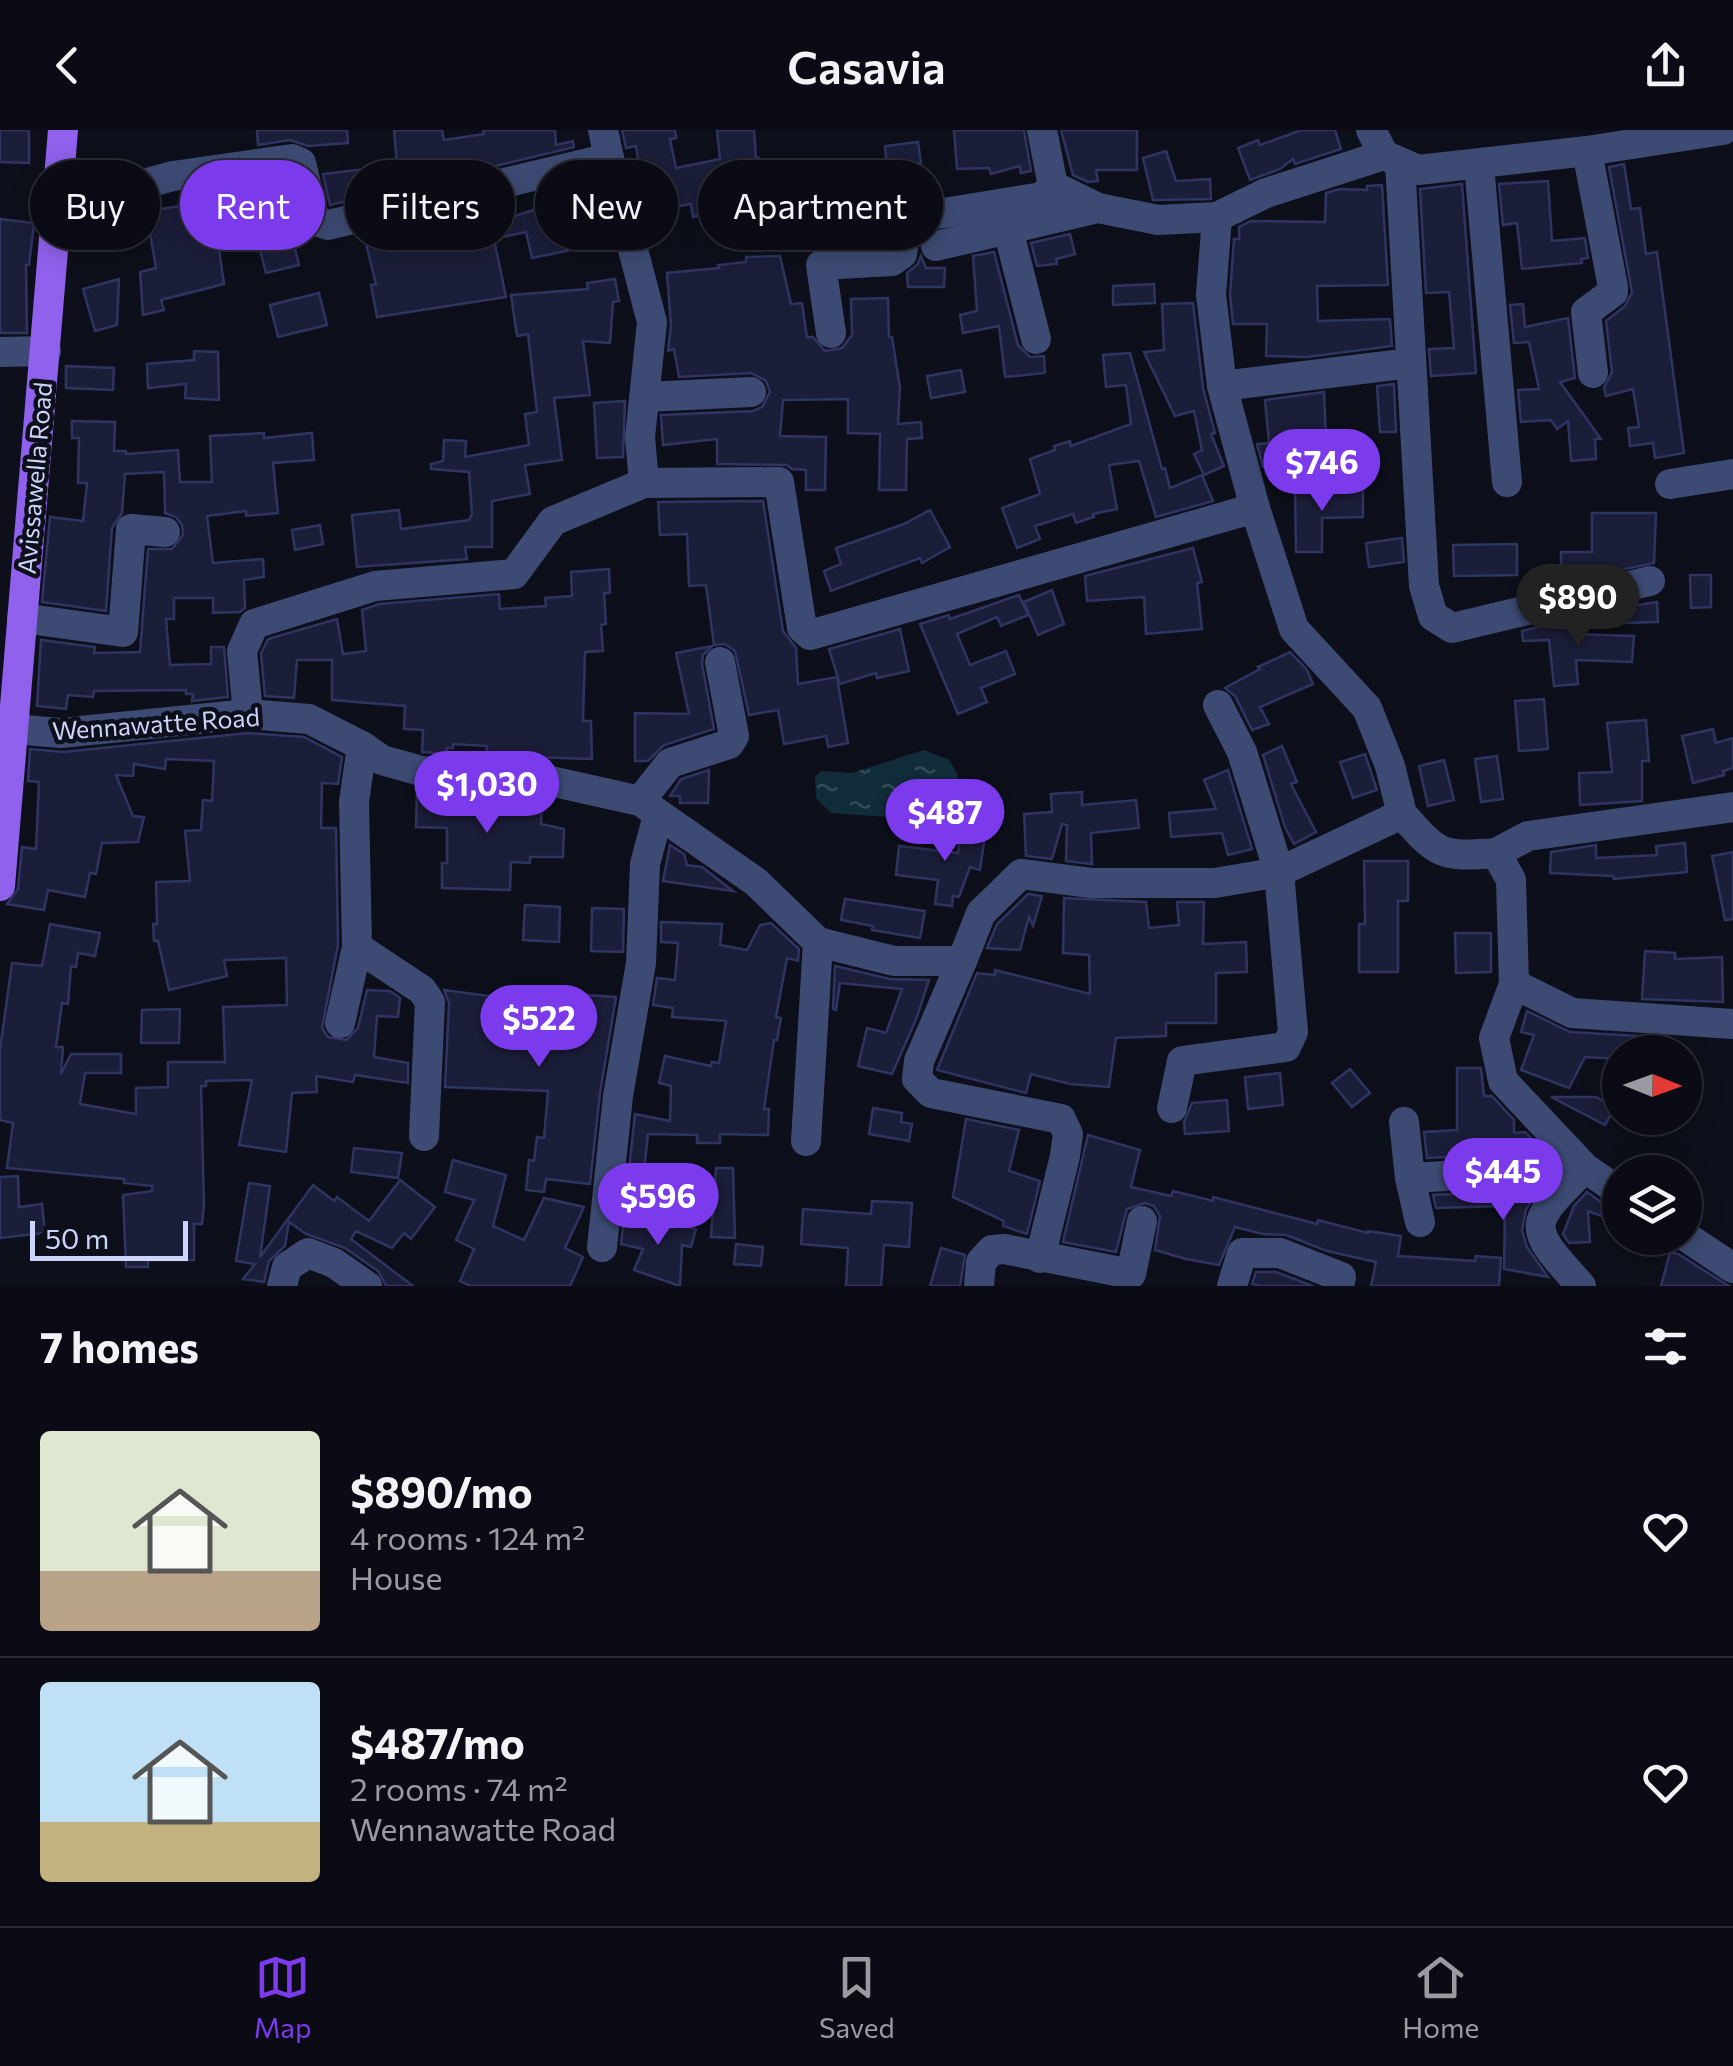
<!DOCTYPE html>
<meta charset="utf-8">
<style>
body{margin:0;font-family:Commissioner,sans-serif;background:#181922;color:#f1f3f6;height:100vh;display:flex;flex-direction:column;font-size:38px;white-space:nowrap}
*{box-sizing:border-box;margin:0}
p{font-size:32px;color:#999ba0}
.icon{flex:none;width:55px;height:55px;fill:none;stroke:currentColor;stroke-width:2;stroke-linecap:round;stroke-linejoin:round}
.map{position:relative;height:1156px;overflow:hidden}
.panel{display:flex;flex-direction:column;background:#0a0b14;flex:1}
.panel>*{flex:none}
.hud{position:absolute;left:30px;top:30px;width:1000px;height:90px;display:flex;gap:20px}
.needle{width:65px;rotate:91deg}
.controls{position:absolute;left:1602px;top:905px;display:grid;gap:20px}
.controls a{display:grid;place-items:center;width:100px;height:100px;border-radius:50%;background:#0a0b14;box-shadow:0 5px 25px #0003,0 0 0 2px #2a2b34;font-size:50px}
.scale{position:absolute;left:30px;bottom:25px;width:158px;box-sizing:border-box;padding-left:10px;border:5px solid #cdd4f9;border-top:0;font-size:28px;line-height:35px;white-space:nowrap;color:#cdd4f9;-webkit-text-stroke:8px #0d0f1a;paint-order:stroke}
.price{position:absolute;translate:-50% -85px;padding:0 22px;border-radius:35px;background:#7c3aed;color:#fff;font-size:32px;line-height:65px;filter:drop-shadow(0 2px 5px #0008)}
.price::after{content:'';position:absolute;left:50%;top:60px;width:30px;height:22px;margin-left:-15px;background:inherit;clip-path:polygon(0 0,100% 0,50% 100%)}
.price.selected{background:#222;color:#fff}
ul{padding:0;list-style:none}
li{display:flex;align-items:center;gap:30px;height:250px;padding:0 40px}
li+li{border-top:2px solid #2a2b34}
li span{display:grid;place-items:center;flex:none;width:280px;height:200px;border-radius:10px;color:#555}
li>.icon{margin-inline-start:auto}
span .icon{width:120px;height:120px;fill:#fffc;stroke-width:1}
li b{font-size:42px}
h2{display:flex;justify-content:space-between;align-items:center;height:120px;padding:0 40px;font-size:42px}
.pill{padding:0 35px;border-radius:45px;background:#0a0b14;box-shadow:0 5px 25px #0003,0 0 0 2px #2a2b34;font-size:35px;line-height:90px}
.pill.selected{background:#7c3aed;color:#fff}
header{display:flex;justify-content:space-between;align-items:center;height:130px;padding:0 40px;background:#0a0b14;font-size:45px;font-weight:600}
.tabs{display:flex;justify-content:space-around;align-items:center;height:140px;border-top:2px solid #2a2b34;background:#0a0b14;font-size:28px;color:#999ba0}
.tabs a{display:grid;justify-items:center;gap:5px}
.tabs .selected{color:#7c3aed}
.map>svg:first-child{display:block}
</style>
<header><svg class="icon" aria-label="back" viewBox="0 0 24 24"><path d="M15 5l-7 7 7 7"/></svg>Casavia<svg class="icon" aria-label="share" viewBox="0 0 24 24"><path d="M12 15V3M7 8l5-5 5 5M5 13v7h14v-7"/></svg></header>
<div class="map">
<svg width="1733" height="1156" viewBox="0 0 1733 1156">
<defs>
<pattern id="water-ripples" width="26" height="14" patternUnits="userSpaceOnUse" patternTransform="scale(2.5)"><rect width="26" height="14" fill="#112d3a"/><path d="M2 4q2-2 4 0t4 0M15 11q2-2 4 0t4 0" fill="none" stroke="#324b57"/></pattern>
</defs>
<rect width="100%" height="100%" fill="#0d0f1a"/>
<path fill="url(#water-ripples)" d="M924 620 949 630 958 645 945 683 914 689 831 683 816 668 815 647 821 641 852 643Z"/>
<g fill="#1b1e39" stroke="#303462" stroke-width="2.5">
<path d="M0 0H29V33L0 32Z"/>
<path d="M257 0H347L348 13 308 16 290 10 258 15Z"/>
<path d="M394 0H442L444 10 484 4 483 0H555L556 15 573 11 574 17 433 51 393 56 394 60 360 64V68L330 75 323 44 397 35Z"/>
<path d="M622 0H675L676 8 670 9 676 38 720 29 717 0H754L756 28H759L768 76 727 85 726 79 693 87 691 74 646 82 636 16 626 18Z"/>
<path d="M954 0H1024L1031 41 1021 43 1020 36 991 44 989 38 957 39Z"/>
<path d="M1061 0H1137V40H1096L1098 51 1088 52 1073 45Z"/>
<path d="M1302 0H1335L1341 19 1295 34 1293 29 1280 39 1250 50 1238 18 1258 10 1260 15Z"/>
<path d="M918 12 921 33 887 37 885 16Z"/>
<path d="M1166 21 1176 51 1210 49 1211 69 1153 70 1143 28Z"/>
<path d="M1624 34 1631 79 1640 78 1646 124 1657 122 1684 323 1655 328 1653 313 1630 316 1628 298 1639 297 1633 259 1606 266 1604 258 1612 242 1606 191 1625 176 1632 162 1609 37Z"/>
<path d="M286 49 292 75 284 76 299 135 266 143 258 112 219 119 224 154 161 170 164 180 143 185 140 142 156 138 150 103 127 107 92 104 93 87 113 82H118V86L192 74 191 62Z"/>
<path d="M831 51 833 70 872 66 874 86 842 89V96L811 99 808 68 799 69 798 53Z"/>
<path d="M1548 51 1552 111 1585 108 1588 128 1581 129 1582 133 1522 139 1517 93 1503 95 1499 54Z"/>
<path d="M1462 54 1476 243 1431 246 1429 219 1454 218 1449 162 1426 163 1420 59Z"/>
<path d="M1382 55 1388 155 1317 156 1318 191 1390 189 1392 216 1307 227 1266 226 1267 194H1233L1230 165 1234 109H1239V97L1251 91 1325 92 1326 63 1340 59 1367 60V56Z"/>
<path d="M576 67 591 116 532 128 526 102 494 109 506 167 377 187 371 155 376 154 364 106 394 99 396 110 468 93 465 82 481 78 485 95Z"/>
<path d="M0 89 34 93 29 135H26L27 203H0Z"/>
<path d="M1070 104 1075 124 1056 129 1057 134 1037 136 1031 113Z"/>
<path d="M994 122 1018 215 1030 227 1044 226 1045 243 1005 247 999 196 963 203 960 185 977 181 973 126Z"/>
<path d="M780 126 791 174 802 173 807 207H813L825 221 842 218 852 205 851 169 888 168 889 207H892L900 258 898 294 921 292 922 308 907 309 906 360H879L880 304 848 303V269L783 270 780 306 826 307 825 360H806V340L792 339 787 335 717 334V309L663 315 661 285 753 281 762 277 770 262 766 251 751 243 679 247 674 219 668 221 671 196 667 143 719 138 718 135 746 132V127Z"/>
<path d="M921 126 926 138H945L944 157H908L907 143 918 134Z"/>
<path d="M119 149 117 195 95 201 83 159Z"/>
<path d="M615 149 619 171 613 172 610 213 583 211 590 265 554 268 562 330 525 335 530 364 492 371V417H465L467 429 357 437 352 385 399 380 401 399 469 390 472 384 469 342 431 339V334L443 331 444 310 466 311 465 327 529 315 525 284 537 282 528 204 517 206 511 165 588 159 587 153Z"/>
<path d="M1154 154 1155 173 1113 175V156Z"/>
<path d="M319 163 327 195 278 207 270 175Z"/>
<path d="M1193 173 1203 258 1215 303 1211 304 1224 336 1204 345 1194 324 1202 320 1194 281 1175 286 1144 222 1164 220 1162 174Z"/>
<path d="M1523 174 1525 197 1568 188 1575 248 1560 252 1601 309H1595L1596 329 1571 331 1568 291 1557 299 1551 290 1521 292 1518 260 1539 259 1529 212 1514 213 1510 175Z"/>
<path d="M194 221 218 222 219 270 185 268 186 254 148 258 147 234 194 230Z"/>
<path d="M1130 223 1162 339 1165 338 1170 358 1202 345 1213 371 1156 387 1139 331 1109 335 1117 379 1093 384 1094 387 1076 393 1073 384 1035 396 1040 409 1017 418 1002 378 1040 364 1030 329 1055 320 1054 316 1070 311 1071 316 1131 294 1126 255 1106 257 1103 225Z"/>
<path d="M66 236 114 238 113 260 66 258Z"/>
<path d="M961 240 965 262 931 268 927 246Z"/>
<path d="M1394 254 1396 302H1380L1377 256Z"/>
<path d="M1324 262 1326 309 1350 306 1353 326 1263 337 1257 314 1269 313 1265 270Z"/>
<path d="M625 271 623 327 597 328 594 273Z"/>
<path d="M72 291 115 292 114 321H126V324L178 320 180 352H212L210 306 264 303V308L312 303 314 330 273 333 278 383 246 386V381L207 386 213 433 263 429 264 447 244 450 245 478 240 482 213 483V468H174V489H166L170 535 211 534V517H224L228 567 192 571 193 564H186V560L94 561 93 567 68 565 66 579 37 576 41 510 95 517 94 523 140 522 148 419H172L183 405 182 395 176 387 165 383 164 342 125 344 122 383 112 398 106 481 42 472 50 387 83 391 87 353H78L79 308H72Z"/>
<path d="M1295 360H1363V387L1322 388V422H1296Z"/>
<path d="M763 371 783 501 796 518 798 554 837 547 848 613 828 617 826 606 784 614 778 580 749 585 735 521 725 514 714 515 706 455 689 456 687 404 660 405 658 372Z"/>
<path d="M930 380 950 417 922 433 920 428 831 461 824 441 841 434 836 418 904 394Z"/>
<path d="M1592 383H1656L1654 433 1583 448H1561V422H1592Z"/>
<path d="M320 395 323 414 295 420 292 400Z"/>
<path d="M1402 408 1404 432 1369 437 1366 413Z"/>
<path d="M1517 414V445L1454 446 1453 415Z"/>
<path d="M1193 418 1202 452 1197 453 1202 499 1146 504 1144 467 1087 471 1085 446Z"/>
<path d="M609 439 610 463H604L606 494 601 495 603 521 585 522 583 591H591L592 629 486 626 487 616 453 614V618H447L446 624 422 622 423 600 404 599 405 576 332 570V530H297L294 568 265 566 261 524 268 509 337 489 343 524 366 521 362 480 379 474 499 464 500 479 546 476 545 468 572 466 571 442Z"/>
<path d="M1690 445H1711V477L1691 478Z"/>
<path d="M1052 460 1064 494 1038 505 1024 472Z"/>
<path d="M1019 465 1028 485 1001 496 997 487 957 504 970 535 1006 521 1015 544 981 558 987 572 958 584 920 494 949 485 950 489Z"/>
<path d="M1657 472 1658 492 1620 493 1619 478Z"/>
<path d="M1573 488 1574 504 1634 506 1632 532 1576 530 1578 554 1554 556 1549 510 1523 511 1522 501Z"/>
<path d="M900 499 909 541 877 548 876 543 840 554 829 519Z"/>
<path d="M712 516 703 525 702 534 714 599 664 615 648 631H635V583L689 584 676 523Z"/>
<path d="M1290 522 1307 540 1313 554 1260 577 1269 594 1252 600 1235 566 1225 558 1260 539 1258 537Z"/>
<path d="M1544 569 1548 619 1519 621 1515 571Z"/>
<path d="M1646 590 1649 631H1642V671L1580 675 1579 643 1612 642 1607 593Z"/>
<path d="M1713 599 1716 613 1733 608V638L1723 641 1724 645 1693 653 1682 606Z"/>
<path d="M248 603 304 607 342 627 338 654 322 653 321 698H336L338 815 322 898 328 907 346 910 358 898 367 860 390 861 400 868 398 887 377 886 374 927 408 933V953L355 945 353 952 316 946 317 962 292 963 286 1022 239 1015 252 950 206 951V956H201L204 1075 202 1094H194V1130H148V1137H126L123 1065 152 1061V1056L124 1053V1049L7 1038 13 993 0 990V920L12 833 42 836 50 794 100 803 95 826 78 823 76 837 71 836 68 874 62 873 56 917H63L61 944 71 924H121V943H85L80 974 136 984V958L168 957V932H225L223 877 287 875 286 828 224 830 227 846 169 860 158 811H154L153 794H157L156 752 190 751 185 701 201 700 203 670 212 671 214 631 166 629 165 639 134 634 133 646 116 645 133 686 144 687 138 712 102 713 96 744 90 743 85 767 48 760 44 780 7 774 18 759 22 717 36 719 39 652 28 651 30 619 63 622Z"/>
<path d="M1282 616 1297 652 1291 654 1316 702 1294 714 1285 697 1263 625Z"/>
<path d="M1365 624 1377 660 1353 668 1340 632Z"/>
<path d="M1497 626 1503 669 1481 672 1475 629Z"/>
<path d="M1444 630 1454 670 1428 676 1419 636Z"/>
<path d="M709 640 708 673H680V666H670L681 649Z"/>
<path d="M1228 640 1252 719 1228 725 1222 703 1171 707 1169 683 1216 679 1204 650Z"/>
<path d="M417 659 542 668 541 694 564 699 563 727H530V733L511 732 510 760 442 758V733H447V698L416 697Z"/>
<path d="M1082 662V675L1136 670 1139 698 1091 703 1092 734 1066 731 1067 695 1062 694 1052 729 1026 726 1024 684 1052 682 1051 664Z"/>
<path d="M961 696 986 699 980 740 970 737 959 767 953 766 952 776 935 774 938 750 896 745 899 716 958 723Z"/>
<path d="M1685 713 1687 742 1614 749 1613 746 1550 743 1551 722 1596 715V728L1657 725 1656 716Z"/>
<path d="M670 715 684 724 687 735 702 737 733 761 663 751Z"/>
<path d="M1733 722V789L1725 790 1712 726Z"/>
<path d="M1364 731H1408V771H1398V842H1359V794H1365Z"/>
<path d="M1028 764 1042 766 1033 796 1029 787 1020 820 987 818 997 794Z"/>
<path d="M1064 768 1146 772 1149 798 1179 795 1177 772H1204L1203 814 1246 812 1247 842 1216 843V893H1166V906L1116 908 1109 957 1070 954 1031 944 1026 963 937 940 977 843 995 845V840L1090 864 1089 825 1063 823Z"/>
<path d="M845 769 925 781 920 808 872 800 873 796 841 790Z"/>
<path d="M525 775 560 777 559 812 523 810Z"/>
<path d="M592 778 624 779 623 822 591 821Z"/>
<path d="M661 792 722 794 720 815 747 820 760 795 771 793 799 819 798 831 787 828 776 887 781 888 777 910H774L764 979H769L768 1005 720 1004V1013H697V1005L648 1004 642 1060 627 1058 635 984 670 991 671 956 659 953 665 926 711 936 712 932 719 933 726 891 672 887 673 878 653 875 657 848 675 850 678 813 661 812Z"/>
<path d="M1455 803H1491V842L1456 843Z"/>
<path d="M1645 821 1675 823V829L1722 827 1723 872 1642 869Z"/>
<path d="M835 836 890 849 929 850 917 887 892 944 858 936 867 898 886 903 902 859 840 853 836 880 833 879Z"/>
<path d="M444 860 505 868 502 906 535 908 538 862 616 867 600 963 590 1054 546 1049 544 1062 526 1060 529 1030 534 1031 537 1007 544 1008 548 961 445 957 449 873Z"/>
<path d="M180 879 179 913H141L142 880Z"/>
<path d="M1527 881 1570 902 1638 906 1636 922H1620V929L1585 927 1569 958 1521 940 1534 905 1521 902Z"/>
<path d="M1457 938H1481L1484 966H1492L1514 990V1003L1525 1002 1544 1022 1427 1028 1424 1002 1457 1000Z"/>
<path d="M1350 939 1370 963 1352 977 1332 953Z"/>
<path d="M1280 943 1283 975 1248 979 1245 947Z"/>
<path d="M1551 967H1596L1615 977 1605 995Z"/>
<path d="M1227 970 1229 1001 1185 1004 1184 992 1192 973Z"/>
<path d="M873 978 902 983 901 992 912 994 909 1011 869 1004Z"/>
<path d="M966 989 1019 1000 1009 1041 1040 1051 1027 1104 1003 1096 1004 1091 953 1067Z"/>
<path d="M1088 1005 1140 1020 1131 1057 1171 1066 1173 1061 1213 1071V1067L1317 1094 1318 1090 1368 1103V1101L1401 1106 1398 1126 1475 1131 1476 1126 1501 1128 1499 1156H1371L1376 1132 1327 1121 1286 1105 1263 1104 1235 1097 1219 1135 1186 1129 1155 1120 1160 1086 1154 1076 1145 1073 1127 1079 1116 1122 1063 1112Z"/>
<path d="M354 1018 402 1023 398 1048 351 1042Z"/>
<path d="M453 1030 506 1045 493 1096 524 1110 544 1068 584 1077 565 1118 583 1127 570 1156H471L460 1151 474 1119 456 1110 474 1070 445 1062Z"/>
<path d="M716 1038H733L735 1108 711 1107Z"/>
<path d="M18 1046 19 1077 42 1074 45 1103 0 1108V1047Z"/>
<path d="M400 1050 435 1077 411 1109 404 1103 392 1118 356 1101 351 1109 413 1156H386L378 1141 345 1118 306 1104 289 1092 285 1116 269 1131 264 1152 243 1149 255 1134 236 1131 249 1053 270 1056 260 1127 313 1055 334 1071 337 1067 369 1091Z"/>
<path d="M1538 1059 1526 1080 1522 1100 1527 1117 1548 1147 1504 1139 1505 1076 1436 1078 1433 1065Z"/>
<path d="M1587 1062 1605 1075 1601 1086 1588 1081 1590 1112 1569 1113 1563 1104 1574 1076Z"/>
<path d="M872 1071 912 1073 909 1117 884 1115 881 1156H846L848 1118 801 1114 803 1079 871 1084Z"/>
<path d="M624 1087 673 1098 674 1094 696 1099 691 1117 682 1115 680 1156 634 1140 643 1119 621 1114Z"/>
<path d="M736 1114 763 1117 761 1136 734 1134Z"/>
<path d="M941 1118 965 1125 960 1156H930Z"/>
<path d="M1670 1122 1678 1124 1729 1156H1661Z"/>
<path d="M1256 1142H1276L1313 1156H1261L1252 1154Z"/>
</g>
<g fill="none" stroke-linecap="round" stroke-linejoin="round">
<g stroke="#3d4b74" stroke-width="30">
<path d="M1042 0 1053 56 1098 78 1158 90 1217 87 1266 63 1384 25"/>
<path d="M1371 0 1384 25 1418 40 1587 21 1723 0"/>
<path d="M1587 21 1613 157V162L1586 182 1593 243"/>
<path d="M1400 33 1424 456 1433 486 1452 498 1650 451"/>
<path d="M1479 35 1507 352"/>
<path d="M56 78 173 46 292 29 301 33 315 91 328 95 609 28 603 0"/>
<path d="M1217 87 1211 165 1222 256 1255 378 1294 499 1367 578 1390 636 1402 684"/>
<path d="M1008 99 1036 209"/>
<path d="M936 116 1098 78"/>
<path d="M831 203 821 135 892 131 902 124 906 95 919 87 1042 67 1053 56"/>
<path d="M0 222 46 221"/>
<path d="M1222 256 1411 233"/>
<path d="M645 267 751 262"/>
<path d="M644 353 779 352 802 498 810 505 1255 378"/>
<path d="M1670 354 1733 344"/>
<path d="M22 488 123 502 131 399 165 402"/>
<path d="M248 584 242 521 254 494 375 456 514 444 553 391 644 353 640 307 652 192 609 28"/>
<path d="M0 594 12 599 61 603 248 584 309 589 362 616 382 630 421 641 537 648 640 671 756 752 818 812 894 831H962L981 783 1021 744 1091 753H1215L1279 742 1402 684C1439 726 1441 727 1496 723L1511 750 1514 854 1494 908 1503 951 1585 1038 1620 1062"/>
<path d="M640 671 670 633 729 614 734 606 720 532"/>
<path d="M1496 723 1528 706 1733 677"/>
<path d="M357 817 422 860 430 872 424 1006"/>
<path d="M962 831 919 931 917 949 931 963 1061 989 1068 1004 1065 1026 1040 1128"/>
<path d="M1514 854 1572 883 1733 894"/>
<path d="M340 893 357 817 354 672 362 616"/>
<path d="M1172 978 1182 931 1286 917 1293 902 1279 742 1242 622 1218 575"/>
<path d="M1404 992 1410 1048 1420 1092"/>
<path d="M806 1011 818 812"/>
<path d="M1410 1048 1585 1038C1526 1096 1527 1096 1581 1156"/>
<path d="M1685 1106 1733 1138"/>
<path d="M602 1117 618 966 641 833 645 734 658 685"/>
<path d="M282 1156 287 1137 308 1123 334 1133 367 1156"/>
<path d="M979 1156 981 1132 992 1120 1004 1119 1131 1144 1142 1091"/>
<path d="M1232 1156 1242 1123H1280L1341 1147 1339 1156"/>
</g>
<path stroke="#9061ec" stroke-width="30" d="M0 756 63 0"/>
</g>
<g text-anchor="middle" stroke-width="9" stroke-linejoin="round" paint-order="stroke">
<g font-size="25" fill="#cdd4f9" stroke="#0d0f1a">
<text transform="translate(35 348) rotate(-85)" y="9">Avissawella Road</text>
<text transform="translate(156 594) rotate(-4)" y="9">Wennawatte Road</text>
</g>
</g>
</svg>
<div class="controls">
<a><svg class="needle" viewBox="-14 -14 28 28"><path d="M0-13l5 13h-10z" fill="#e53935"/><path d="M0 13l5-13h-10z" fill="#999ba0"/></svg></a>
<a><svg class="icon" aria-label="layers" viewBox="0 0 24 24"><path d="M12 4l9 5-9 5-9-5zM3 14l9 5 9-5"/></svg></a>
</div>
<div class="scale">50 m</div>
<b class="price" style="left:1322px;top:384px">$746</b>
<b class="price selected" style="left:1578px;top:519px">$890</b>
<b class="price" style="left:487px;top:706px">$1,030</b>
<b class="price" style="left:945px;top:734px">$487</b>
<b class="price" style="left:539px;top:940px">$522</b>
<b class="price" style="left:1503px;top:1093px">$445</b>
<b class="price" style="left:658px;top:1118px">$596</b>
<div class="hud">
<a class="pill">Buy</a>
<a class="pill selected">Rent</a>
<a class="pill">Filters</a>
<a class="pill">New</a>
<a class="pill">Apartment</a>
</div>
</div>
<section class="panel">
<h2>7 homes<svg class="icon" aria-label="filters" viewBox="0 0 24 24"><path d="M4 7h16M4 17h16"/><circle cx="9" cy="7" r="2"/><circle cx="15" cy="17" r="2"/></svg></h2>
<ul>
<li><span style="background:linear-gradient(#dfe7d0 70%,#b9a48a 0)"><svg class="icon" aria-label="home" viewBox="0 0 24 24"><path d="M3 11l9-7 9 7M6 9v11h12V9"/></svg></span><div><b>$890/mo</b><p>4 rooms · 124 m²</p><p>House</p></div><svg class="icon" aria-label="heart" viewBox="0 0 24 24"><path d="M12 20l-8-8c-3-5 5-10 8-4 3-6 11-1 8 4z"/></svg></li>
<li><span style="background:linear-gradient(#bfe0f5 70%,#c2b280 0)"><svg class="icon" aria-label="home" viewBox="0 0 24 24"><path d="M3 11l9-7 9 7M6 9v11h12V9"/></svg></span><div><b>$487/mo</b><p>2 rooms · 74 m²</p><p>Wennawatte Road</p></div><svg class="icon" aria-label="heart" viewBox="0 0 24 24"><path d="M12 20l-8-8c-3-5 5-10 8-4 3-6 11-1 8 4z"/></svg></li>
</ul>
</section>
<nav class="tabs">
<a class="selected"><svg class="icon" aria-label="map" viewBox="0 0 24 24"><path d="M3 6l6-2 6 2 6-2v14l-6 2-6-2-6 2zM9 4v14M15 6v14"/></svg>Map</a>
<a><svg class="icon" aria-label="saved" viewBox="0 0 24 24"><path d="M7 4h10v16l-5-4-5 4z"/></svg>Saved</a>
<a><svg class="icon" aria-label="home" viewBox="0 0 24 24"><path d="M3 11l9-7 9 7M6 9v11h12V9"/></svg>Home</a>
</nav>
